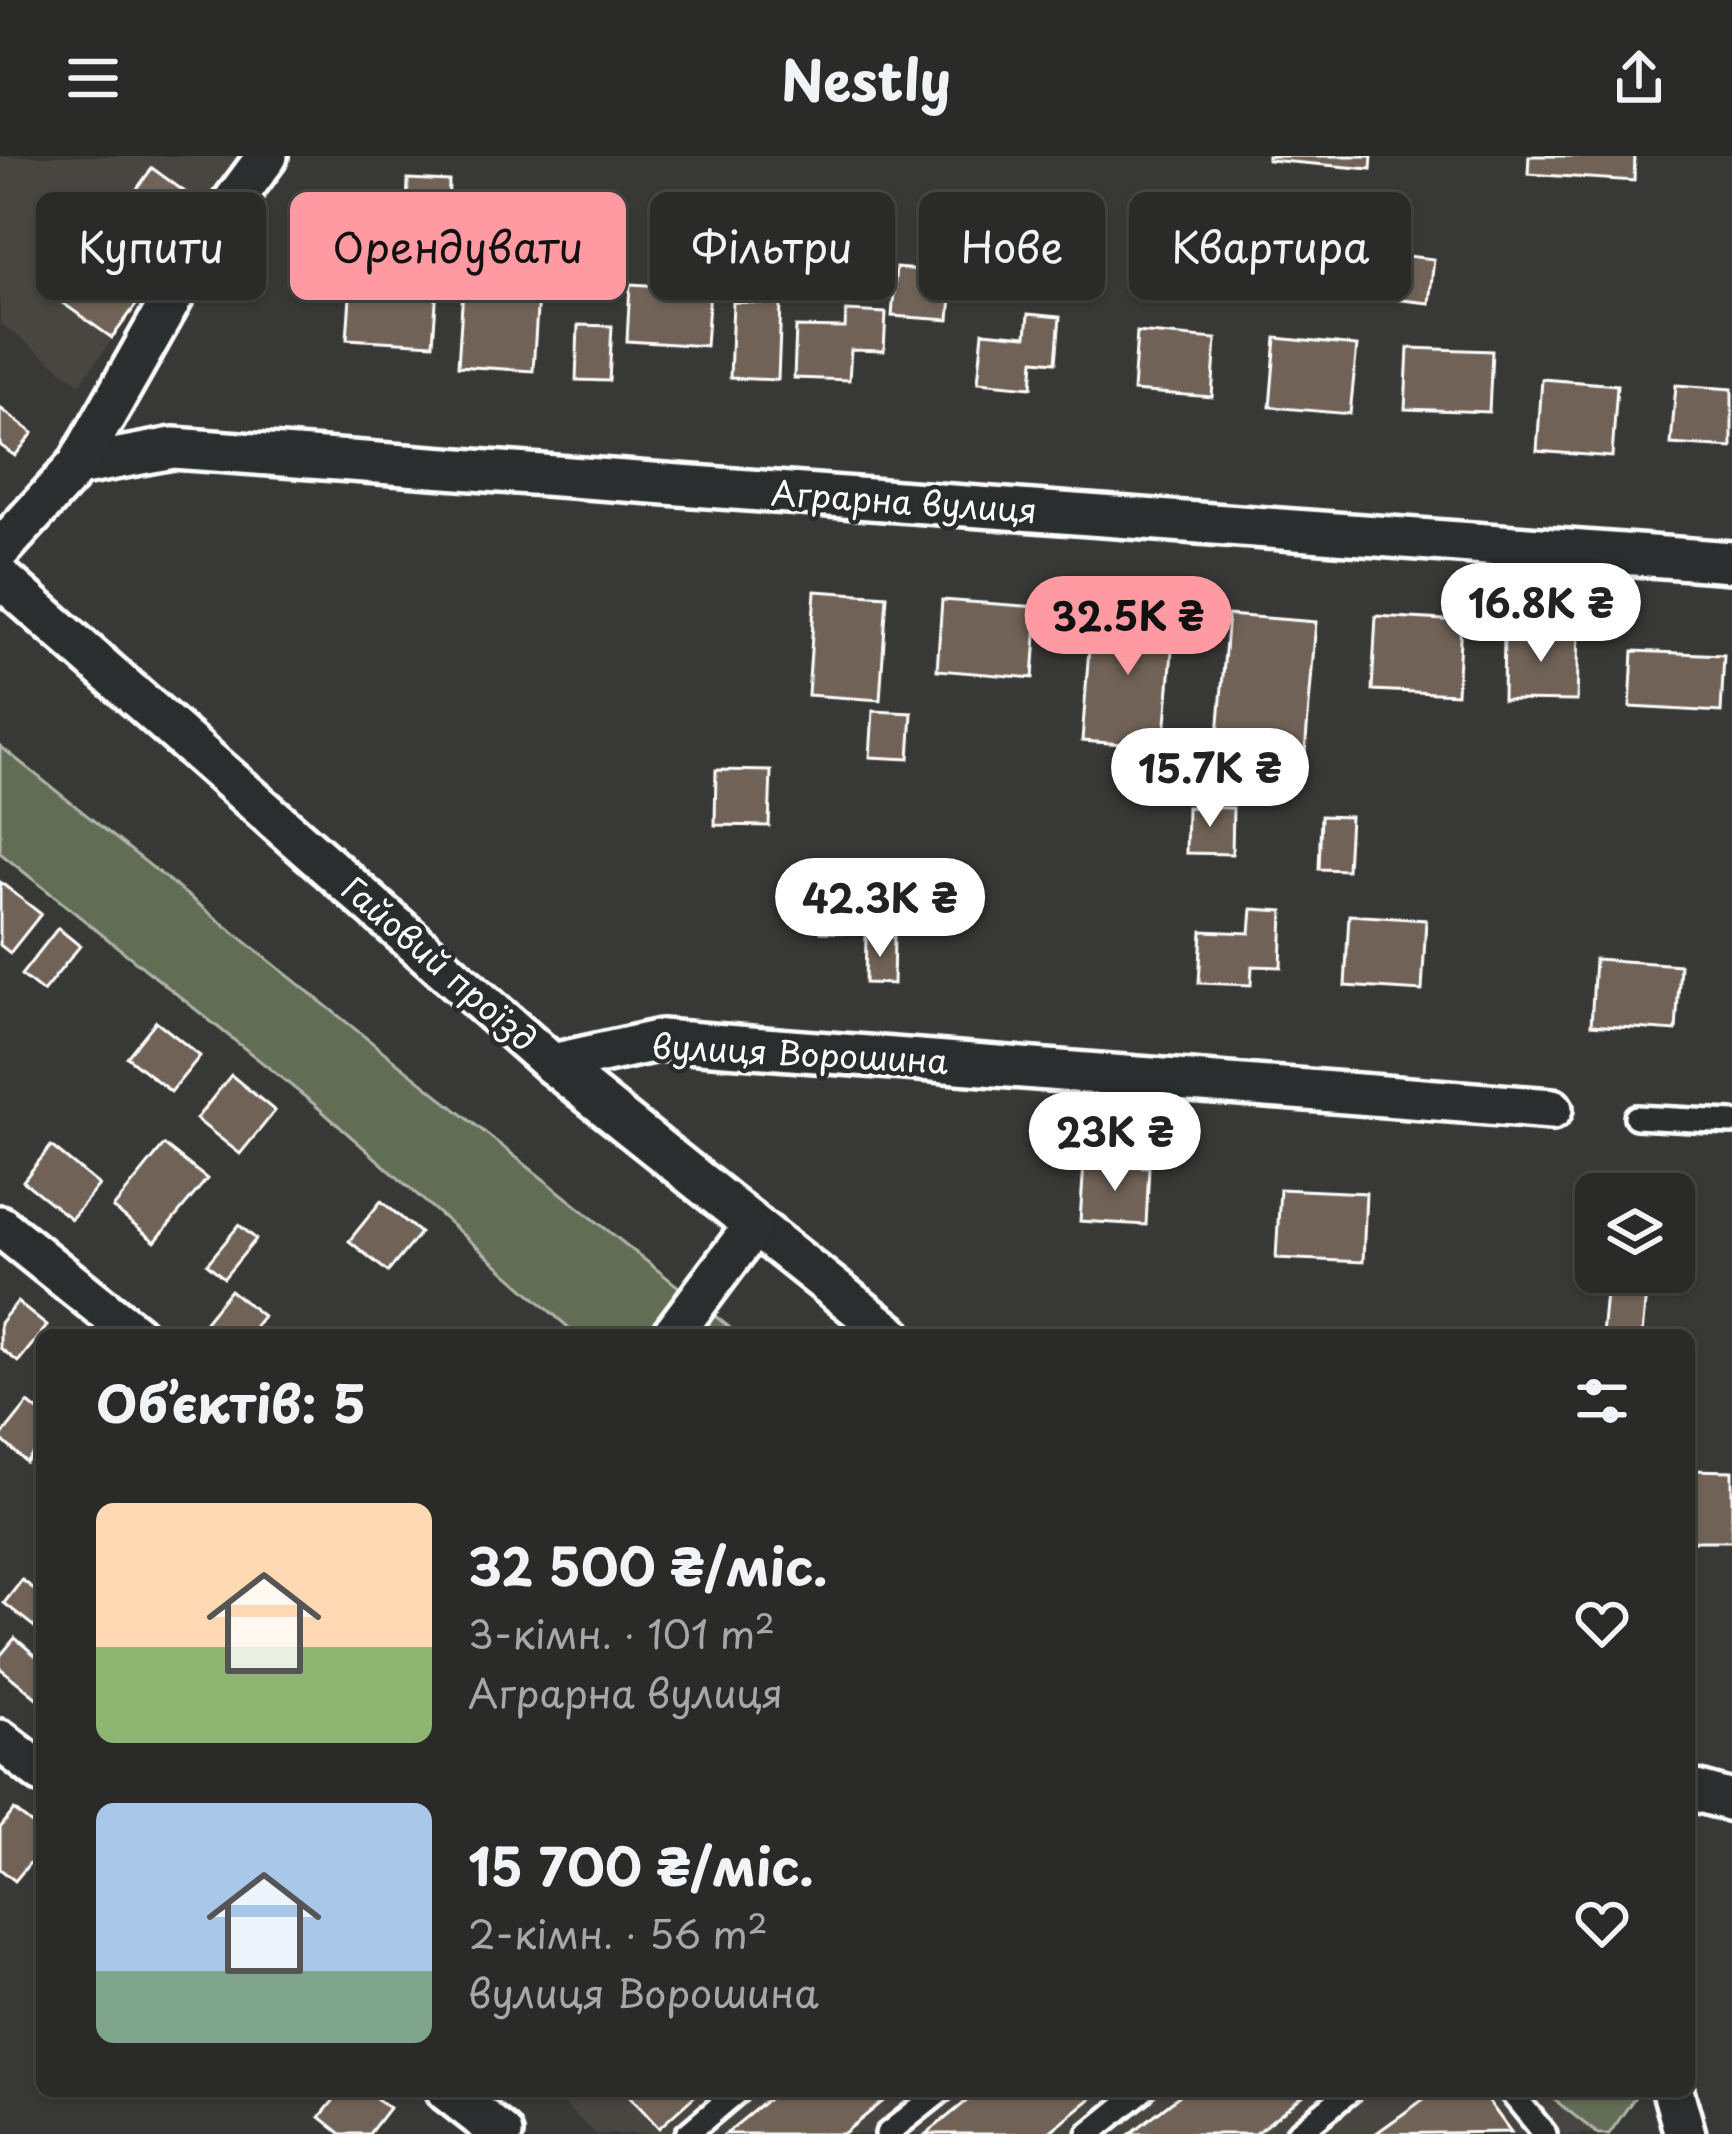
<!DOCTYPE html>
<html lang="uk">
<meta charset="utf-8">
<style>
body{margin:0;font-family:"Playpen Sans",sans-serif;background:#323230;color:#f1f3f6;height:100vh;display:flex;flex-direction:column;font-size:45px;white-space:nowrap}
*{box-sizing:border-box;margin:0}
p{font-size:39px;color:#a5a7a8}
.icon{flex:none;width:66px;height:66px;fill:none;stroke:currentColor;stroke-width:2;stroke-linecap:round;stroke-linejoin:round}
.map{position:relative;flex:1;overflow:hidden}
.sheet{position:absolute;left:36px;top:1173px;width:1659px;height:768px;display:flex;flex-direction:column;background:#2a2a28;border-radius:18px;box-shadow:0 3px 9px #0004,0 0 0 3px #464645}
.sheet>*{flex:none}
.guide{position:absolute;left:36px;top:36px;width:1662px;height:108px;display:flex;gap:24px}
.buttons{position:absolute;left:1575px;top:1017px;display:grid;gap:24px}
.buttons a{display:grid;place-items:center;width:120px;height:120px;border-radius:18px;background:#2a2a28;box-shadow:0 3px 9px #0004,0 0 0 3px #464645;font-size:60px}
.price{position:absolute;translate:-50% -102px;padding:0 27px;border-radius:42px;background:#fff;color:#222;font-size:39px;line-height:78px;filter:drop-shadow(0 3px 6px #0008)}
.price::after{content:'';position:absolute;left:50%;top:72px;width:36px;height:27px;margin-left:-18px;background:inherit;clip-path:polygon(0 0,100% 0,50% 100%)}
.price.on{background:#ff9aa2;color:#111}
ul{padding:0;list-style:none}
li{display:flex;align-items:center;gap:36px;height:300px;padding:0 60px}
li span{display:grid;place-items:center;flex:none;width:336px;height:240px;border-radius:18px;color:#555}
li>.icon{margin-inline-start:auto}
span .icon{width:144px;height:144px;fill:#fffc;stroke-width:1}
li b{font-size:51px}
h2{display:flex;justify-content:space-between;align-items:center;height:144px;padding:0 60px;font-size:51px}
.chip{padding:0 42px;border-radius:18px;background:#2a2a28;box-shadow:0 3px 9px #0004,0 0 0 3px #464645;font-size:42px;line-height:108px}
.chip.on{background:#ff9aa2;color:#111}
header{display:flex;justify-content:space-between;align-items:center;height:156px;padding:0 60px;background:#2a2a28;font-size:54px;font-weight:700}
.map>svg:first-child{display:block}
</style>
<header><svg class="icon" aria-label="menu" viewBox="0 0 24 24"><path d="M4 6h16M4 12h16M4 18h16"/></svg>Nestly<svg class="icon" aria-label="share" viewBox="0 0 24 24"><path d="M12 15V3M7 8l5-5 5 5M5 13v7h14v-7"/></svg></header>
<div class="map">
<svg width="1732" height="1978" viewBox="0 0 1732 1978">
<rect width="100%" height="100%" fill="#383836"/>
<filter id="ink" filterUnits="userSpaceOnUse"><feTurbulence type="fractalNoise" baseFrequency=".00833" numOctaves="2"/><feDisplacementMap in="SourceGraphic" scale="24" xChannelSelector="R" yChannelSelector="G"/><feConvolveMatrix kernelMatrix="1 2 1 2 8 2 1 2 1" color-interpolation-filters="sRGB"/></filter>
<g filter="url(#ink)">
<g fill="#494540">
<path d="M0 0H244L80 228 0 167Z"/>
<path d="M549 1935H1543L1598 1978H596Z"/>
</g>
<g fill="#626d54" stroke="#b0b6aa" stroke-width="3">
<path d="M0 590 739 1179H577L314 948 0 697Z"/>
<path d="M1543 1935H1639L1609 1978H1598Z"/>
</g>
<g fill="#706257" stroke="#fff" stroke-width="3">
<path d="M1268 0H1372L1371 13 1268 4Z"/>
<path d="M1529 0H1635L1634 25 1528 18Z"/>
<path d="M152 12 207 52 112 182 57 143Z"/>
<path d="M408 23 449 25 447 94 406 92Z"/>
<path d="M516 92 560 95 558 120 514 118Z"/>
<path d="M1389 98 1434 103 1429 147 1383 142Z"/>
<path d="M896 112 953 117 949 164 892 160Z"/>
<path d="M352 113 438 118 433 188 347 183Z"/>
<path d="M630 128 710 133 706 190 627 185Z"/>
<path d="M463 133 538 138 533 215 458 210Z"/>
<path d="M733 146 781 148 778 224 730 222Z"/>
<path d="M846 155 886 157 884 195 851 194 849 224 794 222 796 171 845 172Z"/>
<path d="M1028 158 1060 161 1056 206 1034 204 1032 231 978 226 983 176 1026 180Z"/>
<path d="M578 169 612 170 609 225 576 224Z"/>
<path d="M1137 176 1216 183 1212 241 1133 235Z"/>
<path d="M1276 182 1357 190 1350 258 1270 251Z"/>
<path d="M1408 192 1492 195 1489 256 1405 253Z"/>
<path d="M1542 223 1617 229 1612 301 1537 295Z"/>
<path d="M1676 229 1732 233V292L1671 288Z"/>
<path d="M0 252 33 277 15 300 0 289Z"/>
<path d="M815 435 887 440 880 544 808 539Z"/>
<path d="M942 444 1038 451 1033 522 937 514Z"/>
<path d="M1092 452 1175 459 1164 591 1082 585Z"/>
<path d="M1228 459 1316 466 1305 597 1217 590Z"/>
<path d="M1376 460 1461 465 1457 538 1372 534Z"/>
<path d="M1504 473 1579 475 1577 545 1503 544Z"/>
<path d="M1633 495 1724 499 1721 556 1630 551Z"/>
<path d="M873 555 912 557 909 603 870 601Z"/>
<path d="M716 614 771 615 769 670 715 669Z"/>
<path d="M1187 651 1233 652 1232 698 1186 697Z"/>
<path d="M1321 660 1350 661 1347 714 1319 713Z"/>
<path d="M824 714 877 716 874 777 821 776Z"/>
<path d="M0 726 41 758 10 797 0 789Z"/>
<path d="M1252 753 1283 755 1281 811 1252 810 1251 829 1199 827 1202 775 1250 777Z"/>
<path d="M1349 759 1426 764 1422 835 1345 830Z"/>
<path d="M58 772 80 790 43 836 21 819Z"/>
<path d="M866 780 894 781 893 828 865 827Z"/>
<path d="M1595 803 1680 809 1676 875 1591 869Z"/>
<path d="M156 865 200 900 171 936 127 901Z"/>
<path d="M231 919 275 955 240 998 196 963Z"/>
<path d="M164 989 207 1023 155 1086 113 1052Z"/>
<path d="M51 990 99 1029 71 1063 23 1025Z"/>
<path d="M1084 1007 1149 1011 1146 1069 1080 1065Z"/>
<path d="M1280 1033 1366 1037 1363 1106 1276 1102Z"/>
<path d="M381 1045 420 1077 388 1116 349 1085Z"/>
<path d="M239 1069 256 1083 224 1122 207 1108Z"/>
<path d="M1608 1116H1648L1642 1179H1602Z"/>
<path d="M230 1134 263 1160 248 1179H214L202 1169Z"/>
<path d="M17 1146 47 1170 18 1206 0 1192V1167Z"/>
<path d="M28 1247 42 1258V1287L26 1306 0 1282Z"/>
<path d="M1689 1314 1732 1315V1385H1689Z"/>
<path d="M22 1424 42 1439V1477L4 1447Z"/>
<path d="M15 1482 42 1505 39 1544 0 1512V1500Z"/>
<path d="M14 1654 42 1676V1692L15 1725 0 1713V1672Z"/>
<path d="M341 1935H367L389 1952 369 1978H341L320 1961Z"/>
<path d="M625 1935H700L659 1972Z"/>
<path d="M778 1935H896L843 1978H725Z"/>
<path d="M979 1935H1100L1047 1978H926Z"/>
<path d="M1185 1935H1309L1255 1978H1130Z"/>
<path d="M1435 1935H1481L1511 1976 1375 1978Z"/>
</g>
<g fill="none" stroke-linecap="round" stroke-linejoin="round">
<defs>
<g id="service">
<path d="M1636 961 1732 966"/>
<path d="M1510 1935 1545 1978"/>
<path d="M687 1978 738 1935"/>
<path d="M887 1978 941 1935"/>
<path d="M1089 1978 1142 1935"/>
<path d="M1297 1978 1350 1935"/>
</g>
<g id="minor">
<path d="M77 310 173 292 1732 406"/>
<path d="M0 394 77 310 205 84 267 0"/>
<path d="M0 421 552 908 892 1179"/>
<path d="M552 908 661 884 1552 953"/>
<path d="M0 1070 136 1179"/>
<path d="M672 1179 753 1071"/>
<path d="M0 1584 42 1617"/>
<path d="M1689 1633 1732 1645"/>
<path d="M447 1935 502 1978"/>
<path d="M1673 1935 1685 1978"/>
</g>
</defs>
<use href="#service" stroke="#fff" stroke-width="30"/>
<use href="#minor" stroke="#fff" stroke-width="48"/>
<use href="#service" stroke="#2a2d2e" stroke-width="21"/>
<use href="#minor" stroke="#2a2d2e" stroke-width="39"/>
</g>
</g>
<g text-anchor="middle" stroke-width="9" stroke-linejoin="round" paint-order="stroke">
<g font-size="33" fill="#fff" stroke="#2a2d2e">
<text transform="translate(904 346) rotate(4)" y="12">Аграрна вулиця</text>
<text transform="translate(439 808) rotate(41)" y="12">Гайовий проїзд</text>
<text transform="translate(800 898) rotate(3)" y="12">вулиця Ворошина</text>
</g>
</g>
</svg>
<div class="buttons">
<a><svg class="icon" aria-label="layers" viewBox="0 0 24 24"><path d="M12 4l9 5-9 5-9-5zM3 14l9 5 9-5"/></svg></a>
</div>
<b class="price" style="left:1541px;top:509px">16.8K ₴</b>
<b class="price on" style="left:1128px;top:522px">32.5K ₴</b>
<b class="price" style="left:1210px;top:674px">15.7K ₴</b>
<b class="price" style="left:880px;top:804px">42.3K ₴</b>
<b class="price" style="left:1115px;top:1038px">23K ₴</b>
<div class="guide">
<a class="chip">Купити</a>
<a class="chip on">Орендувати</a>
<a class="chip">Фільтри</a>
<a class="chip">Нове</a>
<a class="chip">Квартира</a>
</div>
<section class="sheet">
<h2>Об’єктів: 5<svg class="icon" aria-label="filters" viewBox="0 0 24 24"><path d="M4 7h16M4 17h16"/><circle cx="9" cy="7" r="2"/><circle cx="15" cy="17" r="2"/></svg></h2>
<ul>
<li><span style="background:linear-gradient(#ffd9b3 60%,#8fb573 0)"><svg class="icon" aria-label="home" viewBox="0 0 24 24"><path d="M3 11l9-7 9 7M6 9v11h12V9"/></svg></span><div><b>32 500 ₴/міс.</b><p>3-кімн. · 101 m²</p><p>Аграрна вулиця</p></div><svg class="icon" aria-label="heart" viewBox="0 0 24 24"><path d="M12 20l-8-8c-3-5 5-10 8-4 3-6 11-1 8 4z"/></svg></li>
<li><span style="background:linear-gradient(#a9c7e8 70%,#7fa58c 0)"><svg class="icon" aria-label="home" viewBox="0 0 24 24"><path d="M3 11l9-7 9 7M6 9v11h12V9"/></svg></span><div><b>15 700 ₴/міс.</b><p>2-кімн. · 56 m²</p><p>вулиця Ворошина</p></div><svg class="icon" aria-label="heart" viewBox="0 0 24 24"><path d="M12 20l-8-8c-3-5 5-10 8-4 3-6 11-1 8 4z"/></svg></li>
</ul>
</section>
</div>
